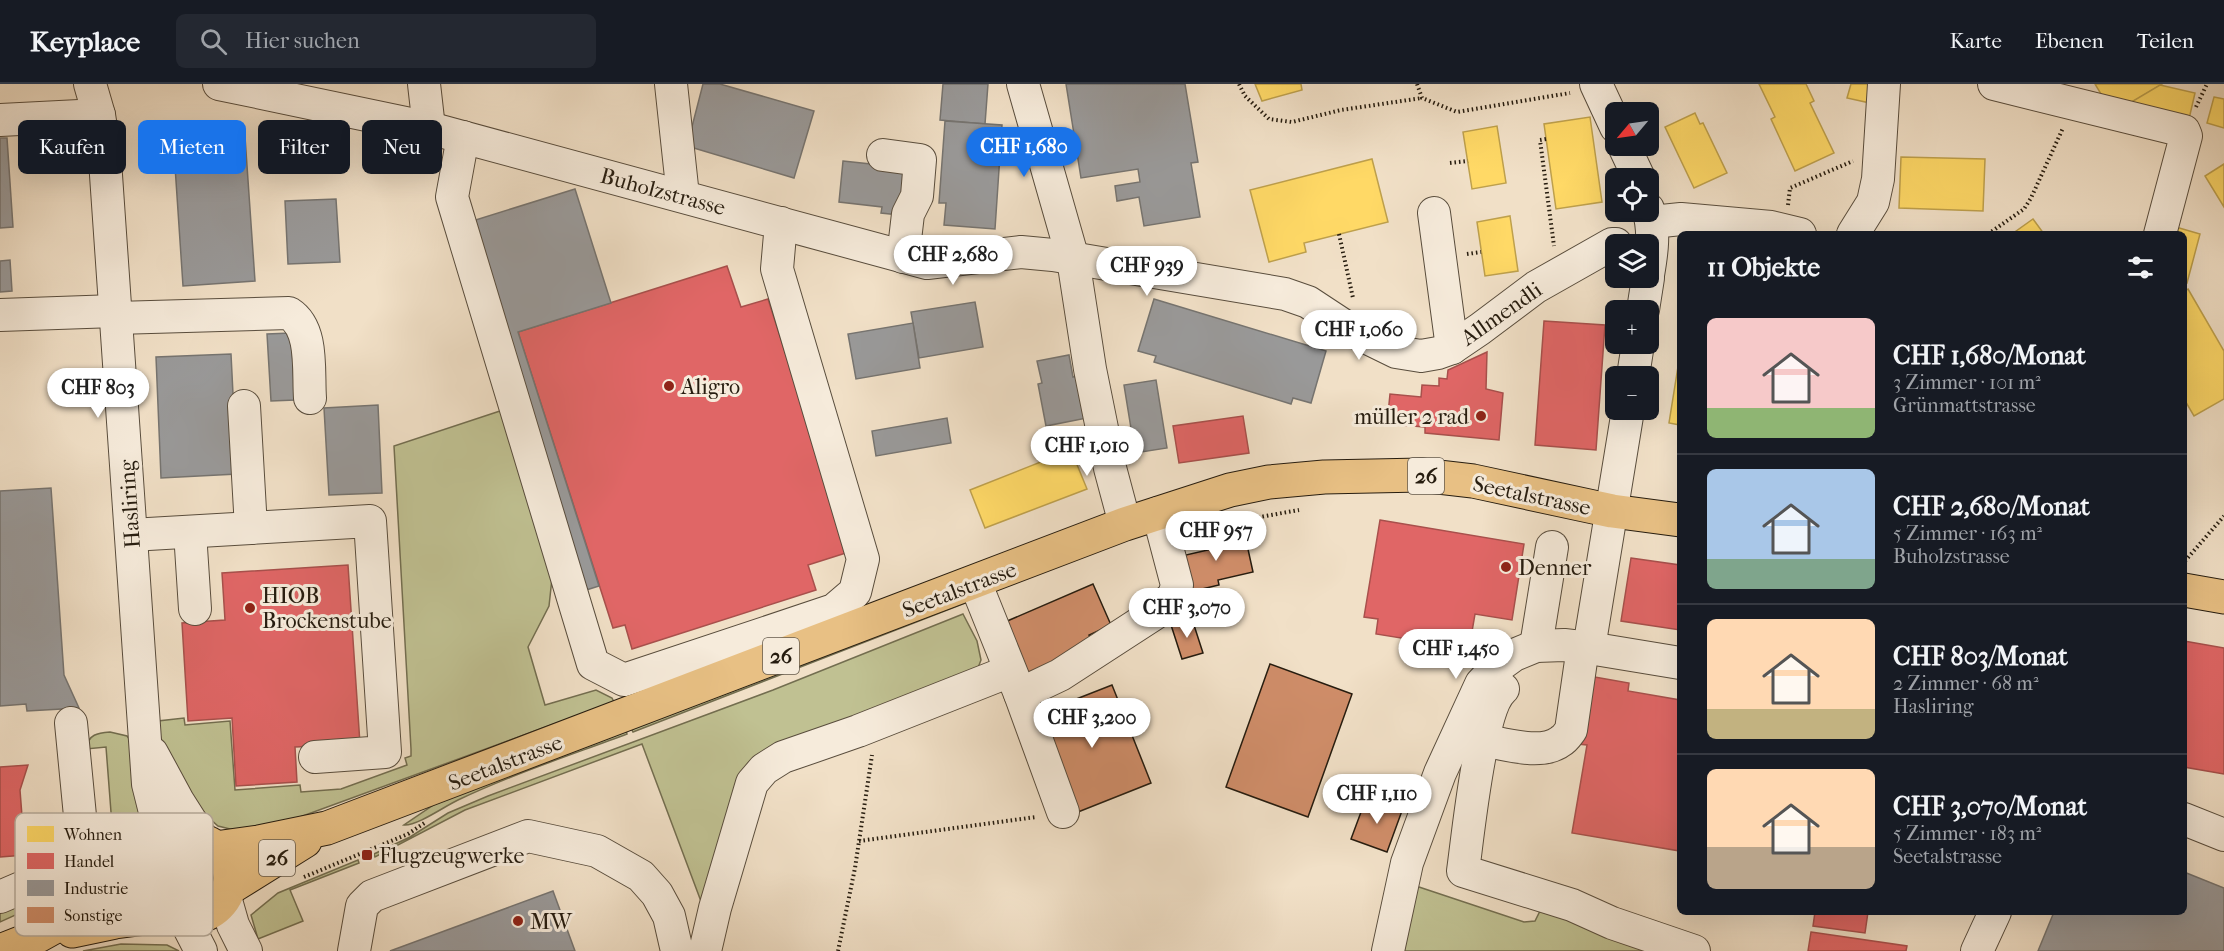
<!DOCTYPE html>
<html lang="de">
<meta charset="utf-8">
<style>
body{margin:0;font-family:"IM FELL French Canon",serif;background:#242831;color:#f1f3f6;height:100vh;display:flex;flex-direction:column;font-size:22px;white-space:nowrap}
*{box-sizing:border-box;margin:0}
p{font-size:20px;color:#9ea1a6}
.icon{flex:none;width:33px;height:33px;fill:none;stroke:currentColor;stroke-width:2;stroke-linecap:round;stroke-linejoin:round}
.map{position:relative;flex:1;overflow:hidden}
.side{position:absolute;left:1677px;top:147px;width:510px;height:684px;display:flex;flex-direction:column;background:#171b24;border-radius:9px;box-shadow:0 6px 24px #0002}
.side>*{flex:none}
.guide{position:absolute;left:18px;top:36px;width:570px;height:54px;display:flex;gap:12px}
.needle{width:39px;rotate:241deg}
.controls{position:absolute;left:1605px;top:18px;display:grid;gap:12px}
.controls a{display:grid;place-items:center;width:54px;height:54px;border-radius:9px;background:#171b24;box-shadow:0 6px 24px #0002;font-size:30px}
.price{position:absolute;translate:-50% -51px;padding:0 14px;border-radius:21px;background:#fff;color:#222;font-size:20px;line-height:39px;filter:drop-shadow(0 2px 3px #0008)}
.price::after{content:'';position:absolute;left:50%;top:36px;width:18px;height:14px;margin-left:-9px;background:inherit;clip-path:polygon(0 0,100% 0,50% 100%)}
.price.active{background:#1a73e8;color:#fff}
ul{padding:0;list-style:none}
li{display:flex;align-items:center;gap:18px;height:150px;padding:0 30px}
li+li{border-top:2px solid #363941}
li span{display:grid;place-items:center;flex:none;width:168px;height:120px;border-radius:9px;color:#555}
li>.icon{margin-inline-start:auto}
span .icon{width:72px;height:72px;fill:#fffc;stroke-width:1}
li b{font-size:26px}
h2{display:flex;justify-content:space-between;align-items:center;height:72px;padding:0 30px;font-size:26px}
.pill{padding:0 21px;border-radius:9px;background:#171b24;box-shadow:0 6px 24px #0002;font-size:21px;line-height:54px}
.pill.active{background:#1a73e8;color:#fff}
header{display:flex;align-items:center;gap:36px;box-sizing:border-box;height:84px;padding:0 30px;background:#171b24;border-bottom:2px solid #363941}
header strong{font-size:28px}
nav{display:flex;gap:33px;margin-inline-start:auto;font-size:21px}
.search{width:420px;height:54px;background:#242831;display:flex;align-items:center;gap:15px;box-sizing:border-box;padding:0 21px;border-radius:9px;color:#9ea1a6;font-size:22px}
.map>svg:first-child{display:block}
</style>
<header>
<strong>Keyplace</strong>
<div class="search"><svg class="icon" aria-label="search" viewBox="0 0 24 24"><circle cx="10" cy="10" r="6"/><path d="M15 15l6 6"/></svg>Hier suchen</div>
<nav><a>Karte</a><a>Ebenen</a><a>Teilen</a></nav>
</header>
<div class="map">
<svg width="2224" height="867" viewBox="0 0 2224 867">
<rect width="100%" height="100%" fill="#f1e0c7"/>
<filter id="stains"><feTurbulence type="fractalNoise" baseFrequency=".00333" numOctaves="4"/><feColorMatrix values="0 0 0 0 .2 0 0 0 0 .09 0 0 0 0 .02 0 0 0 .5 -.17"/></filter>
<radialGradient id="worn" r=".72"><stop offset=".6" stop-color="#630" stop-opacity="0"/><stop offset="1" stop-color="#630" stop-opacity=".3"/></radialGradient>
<g fill="#c0c192" stroke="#736e50" stroke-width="1.5">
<path d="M503 326 553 485 549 522 528 563 545 621 596 606 612 614 614 618 300 733 246 746 230 745 218 742 209 734 198 721 162 663 158 637 184 634 185 641 230 637 235 706 300 701 301 708 341 705 407 681 405 674 411 672V665L394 362Z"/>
<path d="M963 516H973L633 648 631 644Z"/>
<path d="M963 530 977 557 981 576 976 589 770 674 705 828 642 660 465 726 375 773 374 770 410 753 448 729 488 712 773 606Z"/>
<path d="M626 646 627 650C571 671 513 690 458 716 445 722 417 742 404 741L435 720Z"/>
<path d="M110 648 127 652 133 660C137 689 147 722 144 752 140 794 64 811 31 824L28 818 17 823 20 829 0 838V820L93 769 114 767 106 663 86 665C88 650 98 649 110 648Z"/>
<path d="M358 776 359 779 290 806 303 837 258 855 251 831 278 809Z"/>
<path d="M1413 801 1524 838 1535 837 1544 819 1679 867H1396Z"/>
<path d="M121 860 167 861 179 867H83Z"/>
</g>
<g fill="#ffd966" stroke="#bea04c" stroke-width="1.5">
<path d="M1255 0H1301L1302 6 1262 17Z"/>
<path d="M1759 0H1806L1814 17 1810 19 1834 69 1795 87 1771 35 1775 33Z"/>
<path d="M1851 0H1875L1870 19 1847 14Z"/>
<path d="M2095 0H2162L2113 30Z"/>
<path d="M2160 1 2195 9 2189 35 2128 20Z"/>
<path d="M2214 13 2224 15V44L2207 39Z"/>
<path d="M1695 29 1700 40 1703 39 1727 89 1694 104 1665 43Z"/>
<path d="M1590 33 1602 118 1556 125 1544 40Z"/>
<path d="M1497 42 1506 99 1472 105 1463 48Z"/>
<path d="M1901 73 1985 75 1983 127 1899 124Z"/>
<path d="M1372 75 1388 138 1304 159 1306 168 1269 178 1250 106Z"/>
<path d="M2224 80V123L2205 92Z"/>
<path d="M1510 132 1518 187 1485 192 1477 138Z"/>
<path d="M2033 135 2044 150H2012Z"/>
<path d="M2169 141 2200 150 2187 199 2184 198V150H2166Z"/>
<path d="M2188 205 2224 267V315L2194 332 2184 315V208Z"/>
<path d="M1680 270V341L1669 339Z"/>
<path d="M1071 366 1087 405 985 444 970 406Z"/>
</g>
<g fill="#e06666" stroke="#a8504c" stroke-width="1.5">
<path d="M727 182 741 223 768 215 849 468 808 481 816 506 632 565 625 541 613 544 518 248Z"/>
<path d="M1544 237 1605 241 1596 366 1535 361Z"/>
<path d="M1487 268 1486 305 1503 309 1499 356 1425 349V343L1387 340 1390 310 1421 313 1422 301 1439 302V294L1447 295 1448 286Z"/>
<path d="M1243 332 1249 369 1179 379 1173 342Z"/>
<path d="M1380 436 1524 460 1512 536 1475 530 1469 565 1376 550 1378 535 1364 533Z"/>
<path d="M1631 474 1680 481V546L1621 537Z"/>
<path d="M348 481 360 660 295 663 297 698 236 702 232 634 188 637 182 539 225 536 222 489Z"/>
<path d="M2184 557 2224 564V690L2184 683Z"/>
<path d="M1589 592 1629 599 1628 607 1680 616V767L1572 749 1587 661 1578 660Z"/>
<path d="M28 681 20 706 25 771 0 773V683Z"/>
<path d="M1815 828H1868L1865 849 1813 842Z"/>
<path d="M1811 848 1907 862 1906 867H1808Z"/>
</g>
<g fill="#999" stroke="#767470" stroke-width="1.5">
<path d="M703 0H720L814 27 794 94 687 62Z"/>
<path d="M943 0H988L985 40 940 36Z"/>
<path d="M1066 0H1185L1198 78 1191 79 1200 133 1144 142 1139 113 1117 117 1115 102 1140 98 1138 85 1081 94Z"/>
<path d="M945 37 1002 41 995 145 944 141 946 119H939Z"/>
<path d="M223 49 245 53 255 197 183 202 173 52Z"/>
<path d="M0 54H7L13 143 0 144Z"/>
<path d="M843 77 908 84 899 131 881 129 882 123 839 118Z"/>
<path d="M575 105 611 219 518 248 599 502 583 507 466 139Z"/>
<path d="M336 115 340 178 288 180 285 117Z"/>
<path d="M10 176 12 207 0 208V177Z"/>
<path d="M1154 215 1326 267 1311 319 1293 314 1291 320 1154 278 1156 272 1138 267Z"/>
<path d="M975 218 983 263 919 274 911 228Z"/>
<path d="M913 239 920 284 856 295 848 250Z"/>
<path d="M291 249 295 316 271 317 267 250Z"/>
<path d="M231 270 237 390 161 394 156 273Z"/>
<path d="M1069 271 1073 293 1078 292 1087 334 1046 342 1038 300 1042 299 1037 277Z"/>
<path d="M1156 296 1167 364 1135 369 1124 301Z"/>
<path d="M378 321 382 409 329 411 324 324Z"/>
<path d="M947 334 951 359 876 372 872 347Z"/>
<path d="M51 404 64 591 79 624 27 627 26 620 0 622V407Z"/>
<path d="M2184 788 2224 804V867H2038L2054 828H2184Z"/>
<path d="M553 807 575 867H390Z"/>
</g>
<g fill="#cf8d69" stroke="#261c0f" stroke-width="1.5">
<path d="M1244 447 1253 488 1218 496 1219 501 1185 509 1177 473 1208 466 1206 455Z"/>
<path d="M1093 500 1111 541 1089 551 1094 562 1020 593 998 541Z"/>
<path d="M1192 535 1203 569 1182 575 1171 541Z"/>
<path d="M1270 580 1352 610 1308 733 1226 703Z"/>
<path d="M1112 601 1151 699 1073 730 1033 632Z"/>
<path d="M1374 714 1403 724 1387 768 1351 755 1364 720 1371 723Z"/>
</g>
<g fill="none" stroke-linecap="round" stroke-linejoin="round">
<defs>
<g id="minor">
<path d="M90 0 99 31 104 62 148 700 161 752 162 769"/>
<path d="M219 0 429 44 927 179 1021 168 1053 171 1285 210 1308 218 1349 245 1396 268 1421 272 1438 269 1452 264 1480 245 1536 203 1612 160H1616"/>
<path d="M424 0 429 44"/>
<path d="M671 0 683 112"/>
<path d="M1023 0 1073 175 1090 285 1110 384 1125 440"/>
<path d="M1596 0 1616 43"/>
<path d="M1994 0 2184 47 2186 52 2160 150"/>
<path d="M0 36 99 31"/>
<path d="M463 53 452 113 593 580 624 596 834 526 855 508 863 475 777 185 781 139"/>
<path d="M1624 62 1639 94"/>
<path d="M883 71 920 76 917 112 908 130 903 173"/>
<path d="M1648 125C1655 147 1652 168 1648 191"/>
<path d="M1434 129 1452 264"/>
<path d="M1652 138 1681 135 1771 143 1800 150"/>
<path d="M1853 150 1873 118 1878 95 1884 0"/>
<path d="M1643 226 1648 194"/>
<path d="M0 231 115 227"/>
<path d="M116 234 289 229C314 245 308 287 310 314"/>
<path d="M1633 292 1638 260"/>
<path d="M244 322 251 444"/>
<path d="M190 448 195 525"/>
<path d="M131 451 370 437 385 668 315 673"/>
<path d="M975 498 1020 610 1063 728"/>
<path d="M1536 562 1552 463"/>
<path d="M1589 564 1680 579"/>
<path d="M1503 605C1480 625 1468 752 1463 787L1572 821 1612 839 1694 867"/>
<path d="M1020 610 1060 591 1154 530 1174 512 1177 501 1158 429"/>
<path d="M1482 656C1505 660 1542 672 1561 657 1565 655 1568 650 1571 646L1583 563"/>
<path d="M152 669 178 717 204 758"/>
<path d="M2184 735 2224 751"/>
<path d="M0 813 65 785 77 775 83 763 71 639"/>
<path d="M225 813 233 841 246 867"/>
<path d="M183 832 201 867"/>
<path d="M354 867 362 822 372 812 528 752 597 767 641 792 657 810 669 832 677 867"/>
<path d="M705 867 715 824 752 699 764 685 783 673 858 647 1010 587"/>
<path d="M1388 867 1407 779 1440 689 1481 600 1496 584 1514 571 1536 562 1564 561 1589 564 1628 326"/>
<path d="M1977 867 1995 828"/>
</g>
<g id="major">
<path d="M2184 506 2224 513"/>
<circle cx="191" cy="794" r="39"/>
<path d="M215 764 259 758 327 744 1125 440 1230 406 1269 398 1324 393 1421 391 1473 397 1612 427 1680 436"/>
<path d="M228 805 305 757"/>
<path d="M72 847 115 838 177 830"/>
<path d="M0 867 38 852 74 832 97 823 130 804 154 783"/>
</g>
</defs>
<use href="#minor" stroke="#594d3d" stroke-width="34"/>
<use href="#major" stroke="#261c0f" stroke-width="35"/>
<g stroke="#261c0f" stroke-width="4" stroke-dasharray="1.5 3" stroke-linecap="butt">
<path d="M1239 0 1245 12 1269 35 1292 38 1341 26 1422 14"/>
<path d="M1417 0 1422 14 1457 28 1570 9"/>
<path d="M2196 23 2207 0"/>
<path d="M1546 55 1540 56 1554 162"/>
<path d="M1450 79 1468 77"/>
<path d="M1788 121 1790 104 1853 77"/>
<path d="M1339 150 1353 214"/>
<path d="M1988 150 2024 125 2031 114 2063 44"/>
<path d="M1467 170 1481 168"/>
<path d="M1227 439 1299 426"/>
<path d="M2185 477 2224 432"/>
<path d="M859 757 1036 733"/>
<path d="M304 793 408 750 426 738"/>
<path d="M838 867 855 784 872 671"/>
</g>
<use href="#minor" stroke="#f6ebdb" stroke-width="32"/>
<use href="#major" stroke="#e8c084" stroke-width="33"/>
</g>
<g fill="#8f2418" stroke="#f6ebdb" stroke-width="2">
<circle cx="669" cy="302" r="6"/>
<circle cx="1481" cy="332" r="6"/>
<circle cx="1506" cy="483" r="6"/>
<circle cx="250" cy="524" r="6"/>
<rect x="361" y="765" width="12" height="12" rx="3"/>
<circle cx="518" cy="837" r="6"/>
</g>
<g text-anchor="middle" stroke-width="6" stroke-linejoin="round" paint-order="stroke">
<g fill="#f6ebdb" stroke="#645a4c" stroke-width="1.5">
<rect x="1408" y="374" width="36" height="36" rx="4.5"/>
<rect x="763" y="554" width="36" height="36" rx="4.5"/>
<rect x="259" y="756" width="36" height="36" rx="4.5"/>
</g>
<g font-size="21" font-weight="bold" fill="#261c0f">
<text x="1426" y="399">26</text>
<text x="781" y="579">26</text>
<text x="277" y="781">26</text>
</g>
<g font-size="22" fill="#261c0f" stroke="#f6ebdb">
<text transform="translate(663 107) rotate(15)" y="8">Buholzstrasse</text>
<text transform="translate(1501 229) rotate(-35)" y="8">Allmendli</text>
<text transform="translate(1532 411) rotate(12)" y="8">Seetalstrasse</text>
<text transform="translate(129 420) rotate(-94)" y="8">Hasliring</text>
<text transform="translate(959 505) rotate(-21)" y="8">Seetalstrasse</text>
<text transform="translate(505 678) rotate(-21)" y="8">Seetalstrasse</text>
</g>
<g font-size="22" fill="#261c0f" stroke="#f6ebdb" text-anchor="start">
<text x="681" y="310">Aligro</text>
<text x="1469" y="340" text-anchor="end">müller 2 rad</text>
<text x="1518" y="491">Denner</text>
<text x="262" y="519">HIOB<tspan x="262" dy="25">Brockenstube</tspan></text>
<text x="379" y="779">Flugzeugwerke</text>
<text x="530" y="845">MW</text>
</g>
</g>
<rect x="15" y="729" width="198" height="123" rx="9" fill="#f6ebdb" stroke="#b8ad9e" stroke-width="1.5"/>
<rect x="27" y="742" width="27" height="16" fill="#ffd966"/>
<rect x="27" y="769" width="27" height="16" fill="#e06666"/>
<rect x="27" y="796" width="27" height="16" fill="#999"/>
<rect x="27" y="823" width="27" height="16" fill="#cf8d69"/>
<g font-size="16" fill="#261c0f">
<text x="64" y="756">Wohnen</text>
<text x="64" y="783">Handel</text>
<text x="64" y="810">Industrie</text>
<text x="64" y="837">Sonstige</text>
</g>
<rect width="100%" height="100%" filter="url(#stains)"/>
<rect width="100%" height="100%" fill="url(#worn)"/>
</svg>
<div class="controls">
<a><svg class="needle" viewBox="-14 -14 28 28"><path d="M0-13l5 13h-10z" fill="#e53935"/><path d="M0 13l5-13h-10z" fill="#9ea1a6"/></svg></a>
<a><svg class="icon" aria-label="locate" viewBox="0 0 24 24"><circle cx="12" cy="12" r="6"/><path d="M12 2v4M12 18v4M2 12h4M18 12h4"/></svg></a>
<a><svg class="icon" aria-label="layers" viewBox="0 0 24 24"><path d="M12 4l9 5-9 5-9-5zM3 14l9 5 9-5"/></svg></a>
<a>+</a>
<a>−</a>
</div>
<b class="price active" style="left:1024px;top:94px">CHF 1,680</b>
<b class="price" style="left:953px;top:202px">CHF 2,680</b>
<b class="price" style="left:1147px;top:213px">CHF 939</b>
<b class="price" style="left:1359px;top:277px">CHF 1,060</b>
<b class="price" style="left:98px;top:335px">CHF 803</b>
<b class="price" style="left:1087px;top:393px">CHF 1,010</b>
<b class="price" style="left:1216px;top:478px">CHF 957</b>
<b class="price" style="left:1187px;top:555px">CHF 3,070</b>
<b class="price" style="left:1456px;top:596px">CHF 1,450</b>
<b class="price" style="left:1092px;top:665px">CHF 3,200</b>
<b class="price" style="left:1377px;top:741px">CHF 1,110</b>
<div class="guide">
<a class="pill">Kaufen</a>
<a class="pill active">Mieten</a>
<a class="pill">Filter</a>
<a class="pill">Neu</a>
</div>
<section class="side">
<h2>11 Objekte<svg class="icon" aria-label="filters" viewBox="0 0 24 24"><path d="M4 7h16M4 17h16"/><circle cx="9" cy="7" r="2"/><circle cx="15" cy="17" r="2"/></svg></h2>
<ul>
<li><span style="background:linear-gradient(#f6c9c9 75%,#8fb573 0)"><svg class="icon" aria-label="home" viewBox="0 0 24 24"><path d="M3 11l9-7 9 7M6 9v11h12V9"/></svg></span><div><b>CHF 1,680/Monat</b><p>3 Zimmer · 101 m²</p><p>Grünmattstrasse</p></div></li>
<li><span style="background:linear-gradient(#a9c7e8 75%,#7fa58c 0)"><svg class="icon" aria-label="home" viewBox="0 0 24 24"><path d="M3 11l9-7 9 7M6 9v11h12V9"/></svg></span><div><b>CHF 2,680/Monat</b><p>5 Zimmer · 163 m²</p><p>Buholzstrasse</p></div></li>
<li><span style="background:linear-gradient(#ffd9b3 75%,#c2b280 0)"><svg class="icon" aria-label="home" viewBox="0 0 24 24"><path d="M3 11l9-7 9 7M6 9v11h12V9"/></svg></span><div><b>CHF 803/Monat</b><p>2 Zimmer · 68 m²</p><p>Hasliring</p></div></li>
<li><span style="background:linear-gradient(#ffd9b3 65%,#b9a48a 0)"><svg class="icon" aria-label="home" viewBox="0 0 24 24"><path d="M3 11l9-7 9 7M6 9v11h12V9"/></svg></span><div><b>CHF 3,070/Monat</b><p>5 Zimmer · 183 m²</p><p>Seetalstrasse</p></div></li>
</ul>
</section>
</div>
